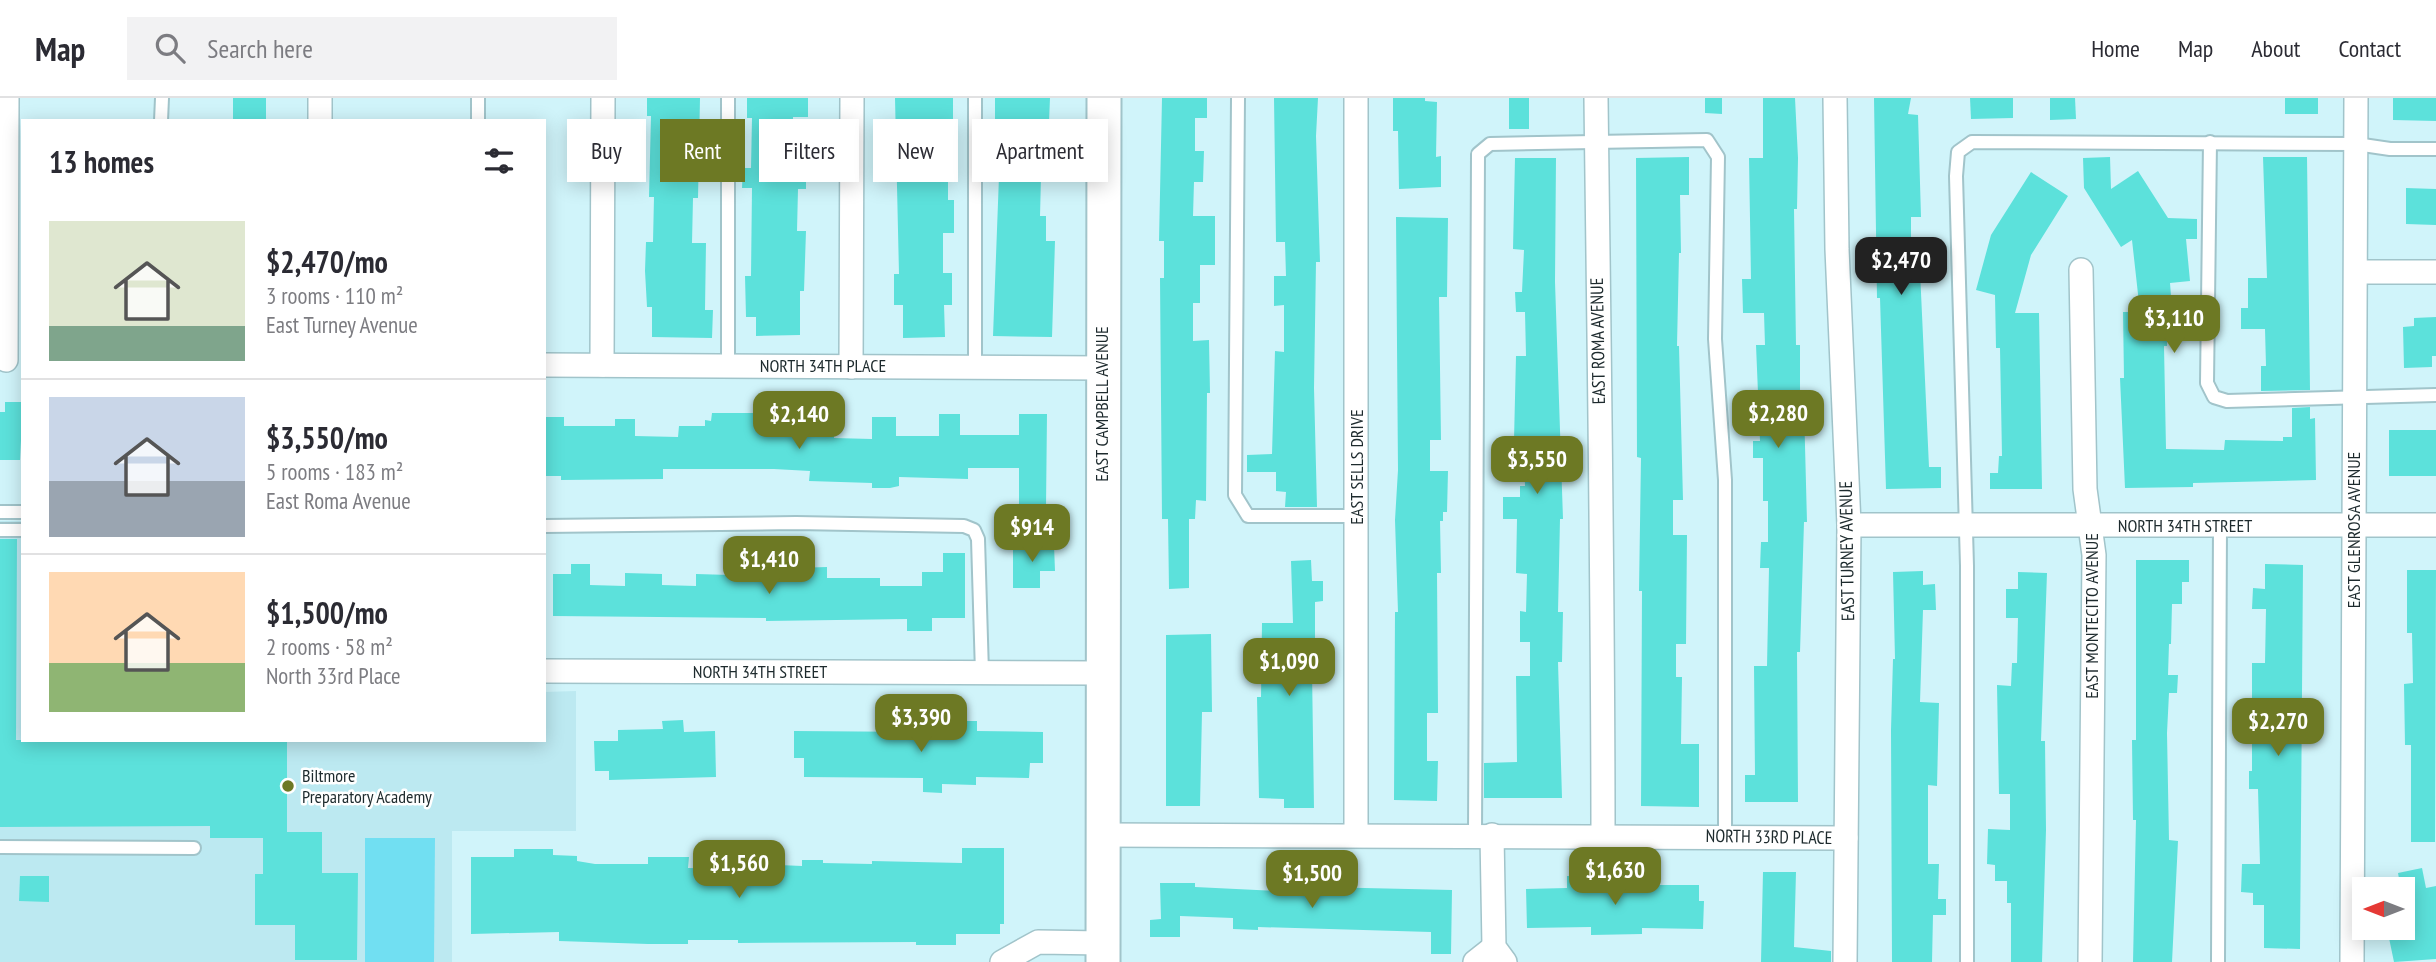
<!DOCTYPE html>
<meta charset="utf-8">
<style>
body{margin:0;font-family:"PT Sans Narrow",sans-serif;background:#f2f2f3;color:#2b2b33;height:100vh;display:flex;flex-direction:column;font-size:26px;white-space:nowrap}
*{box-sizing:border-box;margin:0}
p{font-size:23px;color:#7c7c81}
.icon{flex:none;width:38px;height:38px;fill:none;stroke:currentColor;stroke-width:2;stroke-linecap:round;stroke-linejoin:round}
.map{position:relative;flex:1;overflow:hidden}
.side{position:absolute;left:21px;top:21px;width:525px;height:623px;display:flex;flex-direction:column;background:#fff;border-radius:0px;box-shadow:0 4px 18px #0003}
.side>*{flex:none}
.banner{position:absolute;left:567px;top:21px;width:665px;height:63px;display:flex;gap:14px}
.needle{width:46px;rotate:270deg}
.tools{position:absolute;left:2352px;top:779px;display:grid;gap:14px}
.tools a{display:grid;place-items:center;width:63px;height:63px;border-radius:0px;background:#fff;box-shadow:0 4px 18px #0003;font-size:35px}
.price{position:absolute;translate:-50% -60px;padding:0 16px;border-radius:14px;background:#6d7924;color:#fff;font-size:23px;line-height:46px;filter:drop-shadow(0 2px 4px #0008)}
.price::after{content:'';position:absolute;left:50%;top:42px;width:21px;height:16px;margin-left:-10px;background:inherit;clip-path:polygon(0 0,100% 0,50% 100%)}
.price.active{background:#222;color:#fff}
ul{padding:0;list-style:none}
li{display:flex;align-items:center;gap:21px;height:175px;padding:0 28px}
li+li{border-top:2px solid #e1e1e2}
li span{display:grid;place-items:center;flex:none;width:196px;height:140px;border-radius:0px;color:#555}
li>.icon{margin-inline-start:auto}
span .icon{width:84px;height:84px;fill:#fffc;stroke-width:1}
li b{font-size:30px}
h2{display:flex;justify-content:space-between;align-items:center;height:84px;padding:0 28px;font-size:30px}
.chip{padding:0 24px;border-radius:0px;background:#fff;box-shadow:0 4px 18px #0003;font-size:24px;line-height:63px}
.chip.active{background:#6d7924;color:#fff}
header{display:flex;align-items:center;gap:42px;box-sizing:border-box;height:98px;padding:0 35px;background:#fff;border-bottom:2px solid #e1e1e2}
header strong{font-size:33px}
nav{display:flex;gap:38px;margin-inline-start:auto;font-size:24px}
.search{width:490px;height:63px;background:#f2f2f3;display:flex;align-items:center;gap:18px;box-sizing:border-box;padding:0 24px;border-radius:0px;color:#7c7c81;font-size:26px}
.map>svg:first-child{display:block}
</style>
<header>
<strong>Map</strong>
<div class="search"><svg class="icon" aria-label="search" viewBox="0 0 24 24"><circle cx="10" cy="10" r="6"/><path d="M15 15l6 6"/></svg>Search here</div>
<nav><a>Home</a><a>Map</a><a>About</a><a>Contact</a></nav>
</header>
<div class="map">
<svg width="2436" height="864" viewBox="0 0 2436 864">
<rect width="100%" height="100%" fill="#d0f4fa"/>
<path fill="#bce9f1" d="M0 423H23V642H544V594L576 593V733H452V864H0Z"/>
<path fill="#71dff2" d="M365 740H435L434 864H365Z"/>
<g fill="#5ce1db">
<rect x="233" y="0" width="33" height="23"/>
<path d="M647 0H700L698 100H693L692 145H706L705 212H713L712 240 652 239V209H647L645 173 646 144H653L654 99H649L651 18H647Z"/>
<path d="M747 0H808V19H793L792 67H806V91H798L797 133H806L804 193H800V237L756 238V219H746L745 178H751L752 90H742L743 70H751L752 20H747Z"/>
<path d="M895 0H953V25L948 24V102H954V135H943V175H952V207H944L945 239 903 240V207H894V176H899Z"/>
<path d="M995 0H1050L1049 24H1054L1053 48H1056V79H1041L1040 118H1046V143H1055L1052 239 993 238 1001 25H995Z"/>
<path d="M1162 0H1207V20H1195V53H1204L1203 84H1194L1193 118H1215V167H1200V205H1193V243L1209 242 1210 295H1207L1206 403 1196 402 1195 421H1189V490L1169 491 1168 421H1162L1160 180H1164V143H1159Z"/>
<path d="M1274 0H1318L1316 38 1320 164H1316L1314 290 1317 409H1285L1286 394 1276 393V374H1247V357L1272 356 1275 253 1284 254V207L1274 208V178H1286L1285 144H1276Z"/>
<path d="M1393 0H1425V3L1437 4 1436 59 1441 58V89L1399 91 1398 33H1393Z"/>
<rect x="1509" y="0" width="20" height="31"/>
<path d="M1705 0H1722V16L1705 15Z"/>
<path d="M1763 0H1795L1798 60 1797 111H1794L1796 247H1800V308L1804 309 1807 424H1804L1800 554H1797L1798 704H1745V677H1755L1754 568H1767L1769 470H1760L1761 444H1768V403H1763V360H1753V343H1760L1756 247H1765L1764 215H1743L1742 181H1751L1749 60H1763Z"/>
<path d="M1874 0H1911L1908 16 1918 17 1921 119H1911V151H1919L1929 369H1941V390L1886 391 1880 200H1877Z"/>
<path d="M1970 0H2013V20L1971 21Z"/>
<path d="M2050 0H2075L2076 21 2050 22Z"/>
<rect x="2285" y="0" width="33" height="16"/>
<path d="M2393 0H2436V23L2393 22Z"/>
<path d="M1689 59V97H1680L1681 155H1679L1677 248H1679L1683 402H1673V437H1687L1686 546H1676V579H1682L1681 646H1699V709L1641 708 1642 493H1639L1641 360 1637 359 1636 60Z"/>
<path d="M2110 59 2111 91 2138 73 2168 120 2197 121V141H2186L2190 183 2170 185 2171 198H2166L2167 248H2164L2166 351 2224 352 2225 342 2283 343V339H2292V310L2310 309V321L2315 320 2316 382 2193 385V389L2125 390 2120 280H2124L2123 214H2140L2132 142 2121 149 2084 90 2083 60Z"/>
<path d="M2263 59H2307L2310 292 2261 293V268H2266L2265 231H2241V210H2248V180H2267Z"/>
<path d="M1515 60H1556L1555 184 1563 421H1560L1558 514H1563L1562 564H1558L1562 700H1484V665L1517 664 1516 578H1530V544H1520V513L1526 514 1527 476 1516 475 1517 421H1503V399H1520V388H1525L1524 342H1514L1516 258H1526L1525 214H1516L1515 194H1522L1524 152 1513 151Z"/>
<path d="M2031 74 2068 98 2031 157 2015 215H2039L2042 391H1990V375H1998L1999 358H2002L2000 250H1996L1995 197 1976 192 1991 137Z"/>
<path d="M2406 90 2436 91V127L2406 126Z"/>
<path d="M1396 119 1448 120 1447 199H1439L1441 342H1430V373H1448L1447 414H1443V423H1440L1441 475H1437L1438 615H1427V663H1438L1437 703 1394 702 1395 514H1398L1395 422 1398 372Z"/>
<path d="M2436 219V258H2432V269L2404 270 2403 229 2414 228V220Z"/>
<path d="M5 304H23L20 362H0V314H5Z"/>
<path d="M712 315H780V319L834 321V340L872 341V319H896V338H939V316H960V337H1019V316H1047L1046 409H1019V370H968V381L899 379V388L890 390H872V385L809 383 810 373 774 371H663V381L561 382V378H546L545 319H564V328H615V321H635V338L678 339 679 328H705V322L711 323Z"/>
<rect x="2389" y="332" width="47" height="46"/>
<path d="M0 441H17L16 642H287V734H322V775H358L357 862H295V827H255V776H263V740H210V728L0 729Z"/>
<path d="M1013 447H1054L1055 473H1040V490H1013Z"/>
<path d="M943 455H965V520H932V533H907V521L766 523V520L553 518V476H571V466H590V487L625 488V475L662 476V487L696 488V476L765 478V471L827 469V480H880V488H922V474H943Z"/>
<path d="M1311 462 1312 483H1323V503L1315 504V572H1312L1314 710H1284V701L1259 700 1257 599H1261L1262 525H1293L1291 463Z"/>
<path d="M2136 462H2189V484H2182V506H2172L2171 546H2169L2168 577H2178L2177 595H2169L2167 635 2169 742 2178 743 2172 864H2133L2136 722H2133L2132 642H2136Z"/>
<path d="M2265 466 2303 467 2300 851 2264 850V807H2253V795L2241 794 2242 766H2260L2258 691H2249V673H2252V565H2265L2266 511H2252L2253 490 2265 491Z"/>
<path d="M2407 472H2436L2435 744H2411V647H2405L2404 586 2413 585 2412 535H2407Z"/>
<path d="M1923 473V487L1935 486 1936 512H1923L1920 604 1939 605 1937 688 1928 687V766H1939L1938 801H1946V817H1933L1932 864H1892L1891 632 1893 561H1895L1893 474Z"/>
<path d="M2018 474 2047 475 2041 643H2045L2046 732 2042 864H2011V805H2007V783H1995V767L1987 766 1988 731 2010 732V696H1999L1997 587 2011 588 2012 565H2017L2018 520H2006V491H2018Z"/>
<path d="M1211 536 1212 614H1202L1200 708H1166V537Z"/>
<path d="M924 617H945V623H977V633L1043 634V665H1030L1029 680 976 679V687L942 686V695L923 694V680L804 679V660H794V633L923 634Z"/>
<path d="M683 622 684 634 715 633 716 679 609 682V673H595L594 643H618V632L663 631 662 623Z"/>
<path d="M962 750H1004V826H1000V836H956V847H916V844L738 845V842H688V846H648L559 843V834L471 836V759H514V751H553V757L577 758V763L595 766H648V759H689L688 770 738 771V765L802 768V762H823V765L872 766V763L962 765Z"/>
<path d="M2422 770 2426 790 2436 788V861L2394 864 2389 840 2409 837 2398 775Z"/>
<path d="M1763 774H1796L1794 849 1831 853V864H1761Z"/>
<path d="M20 778H49V804L19 803Z"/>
<path d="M1567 778H1586V787H1699V803H1704L1703 831 1642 830V836L1591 837V829L1527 830 1526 791 1567 790Z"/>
<path d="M1160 785H1195V789L1276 793 1277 788 1452 792 1451 856H1431V834L1258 829V832L1233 831V820L1180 818V839H1150V822L1161 821Z"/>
</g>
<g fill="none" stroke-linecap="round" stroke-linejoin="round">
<defs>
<g id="lane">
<path d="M1238 0 1235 397 1248 418H1357"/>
<path d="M161 23 162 0"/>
<path d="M478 23V0"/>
<path d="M2210 44 2207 285 2214 299 2227 303 2436 297"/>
<path d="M975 267V0"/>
<path d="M728 268V0"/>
<path d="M0 414H23"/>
<path d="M544 428 796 425 964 428 974 432 978 441 982 575"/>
<path d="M0 432H23"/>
<path d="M1475 737 1478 56 1490 46 1707 42 1718 59 1715 241 1725 382V738"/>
<path d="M0 749 194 750"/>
<path d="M1967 864V468L1956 78 1958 54 1972 44 2356 46 2390 51H2436"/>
<path d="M2218 864 2220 428"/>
</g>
<g id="street">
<path d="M1596 0C1599 246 1603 491 1603 737"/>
<path d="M1835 0 1837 151 1849 427 1845 864"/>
<path d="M320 23V0"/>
<path d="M2081 172 2085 391 2094 457 2090 864"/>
<path d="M2356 174H2436"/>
<path d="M6 262 7 0"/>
<path d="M544 267 1102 270"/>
<path d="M602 267 603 0"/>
<path d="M851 269 852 0"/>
<path d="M1849 427H2436"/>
<path d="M544 573 1102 575"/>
<path d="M1103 737 1846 740"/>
<path d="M1356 737V0"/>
<path d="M1492 737 1494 849 1505 864"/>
<path d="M1002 864 1038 844 1103 845"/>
<path d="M1475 864 1494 849"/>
<path d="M2352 864 2356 0"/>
</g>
<path id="secondary" d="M1103 864 1104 0"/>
</defs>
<use href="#lane" stroke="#a1c4ca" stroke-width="16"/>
<use href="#street" stroke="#a1c4ca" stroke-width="26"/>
<use href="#secondary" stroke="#a1c4ca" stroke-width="37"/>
<use href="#lane" stroke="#fff" stroke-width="12"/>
<use href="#street" stroke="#fff" stroke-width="23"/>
<use href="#secondary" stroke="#fff" stroke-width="33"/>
</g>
<circle fill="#6d7924" stroke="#fff" stroke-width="2.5" cx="288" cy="688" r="7"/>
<g text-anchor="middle" stroke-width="5" stroke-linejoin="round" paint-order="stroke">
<g font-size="18" fill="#1d2a2d" stroke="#fff">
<text transform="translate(1598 243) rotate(-91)" y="6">EAST ROMA AVENUE</text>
<text x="823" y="274">NORTH 34TH PLACE</text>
<text transform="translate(1102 306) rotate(-90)" y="6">EAST CAMPBELL AVENUE</text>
<text transform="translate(1357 369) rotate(-90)" y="6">EAST SELLS DRIVE</text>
<text x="2185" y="434">NORTH 34TH STREET</text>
<text transform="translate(2354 432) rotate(-90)" y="6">EAST GLENROSA AVENUE</text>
<text transform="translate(1847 453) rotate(-91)" y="6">EAST TURNEY AVENUE</text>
<text transform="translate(2092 518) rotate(-90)" y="6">EAST MONTECITO AVENUE</text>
<text x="760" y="580">NORTH 34TH STREET</text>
<text transform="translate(1769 739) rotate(1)" y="6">NORTH 33RD PLACE</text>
</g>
<g font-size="18" fill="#1d2a2d" stroke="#fff" text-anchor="start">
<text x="302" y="684">Biltmore<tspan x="302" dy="21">Preparatory Academy</tspan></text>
</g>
</g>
</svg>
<div class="tools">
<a><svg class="needle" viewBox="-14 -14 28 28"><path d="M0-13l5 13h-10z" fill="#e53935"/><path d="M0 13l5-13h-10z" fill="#7c7c81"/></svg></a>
</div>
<b class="price active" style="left:1901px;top:199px">$2,470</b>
<b class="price" style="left:2174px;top:257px">$3,110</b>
<b class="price" style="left:1778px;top:352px">$2,280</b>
<b class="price" style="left:799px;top:353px">$2,140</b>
<b class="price" style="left:1537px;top:398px">$3,550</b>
<b class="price" style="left:1032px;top:466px">$914</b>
<b class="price" style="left:769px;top:498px">$1,410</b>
<b class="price" style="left:1289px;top:600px">$1,090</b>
<b class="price" style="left:921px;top:656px">$3,390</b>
<b class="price" style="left:2278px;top:660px">$2,270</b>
<b class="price" style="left:739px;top:802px">$1,560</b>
<b class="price" style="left:1615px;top:809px">$1,630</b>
<b class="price" style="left:1312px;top:812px">$1,500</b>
<div class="banner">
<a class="chip">Buy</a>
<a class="chip active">Rent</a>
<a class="chip">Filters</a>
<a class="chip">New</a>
<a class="chip">Apartment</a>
</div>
<section class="side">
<h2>13 homes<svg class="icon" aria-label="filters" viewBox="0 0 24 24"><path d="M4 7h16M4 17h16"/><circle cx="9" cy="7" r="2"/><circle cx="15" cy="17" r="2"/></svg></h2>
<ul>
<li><span style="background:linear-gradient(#dfe7d0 75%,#7fa58c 0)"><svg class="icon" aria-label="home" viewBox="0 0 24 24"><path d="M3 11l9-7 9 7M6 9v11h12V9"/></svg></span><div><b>$2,470/mo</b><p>3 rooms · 110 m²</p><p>East Turney Avenue</p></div></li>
<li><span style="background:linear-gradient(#c9d6e8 60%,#9aa5b1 0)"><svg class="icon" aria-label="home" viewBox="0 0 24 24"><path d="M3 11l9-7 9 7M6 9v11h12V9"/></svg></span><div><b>$3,550/mo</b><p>5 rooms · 183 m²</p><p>East Roma Avenue</p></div></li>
<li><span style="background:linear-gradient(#ffd9b3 65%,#8fb573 0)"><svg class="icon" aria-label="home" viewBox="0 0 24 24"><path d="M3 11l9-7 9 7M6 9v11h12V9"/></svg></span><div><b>$1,500/mo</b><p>2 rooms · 58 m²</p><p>North 33rd Place</p></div></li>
</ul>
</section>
</div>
